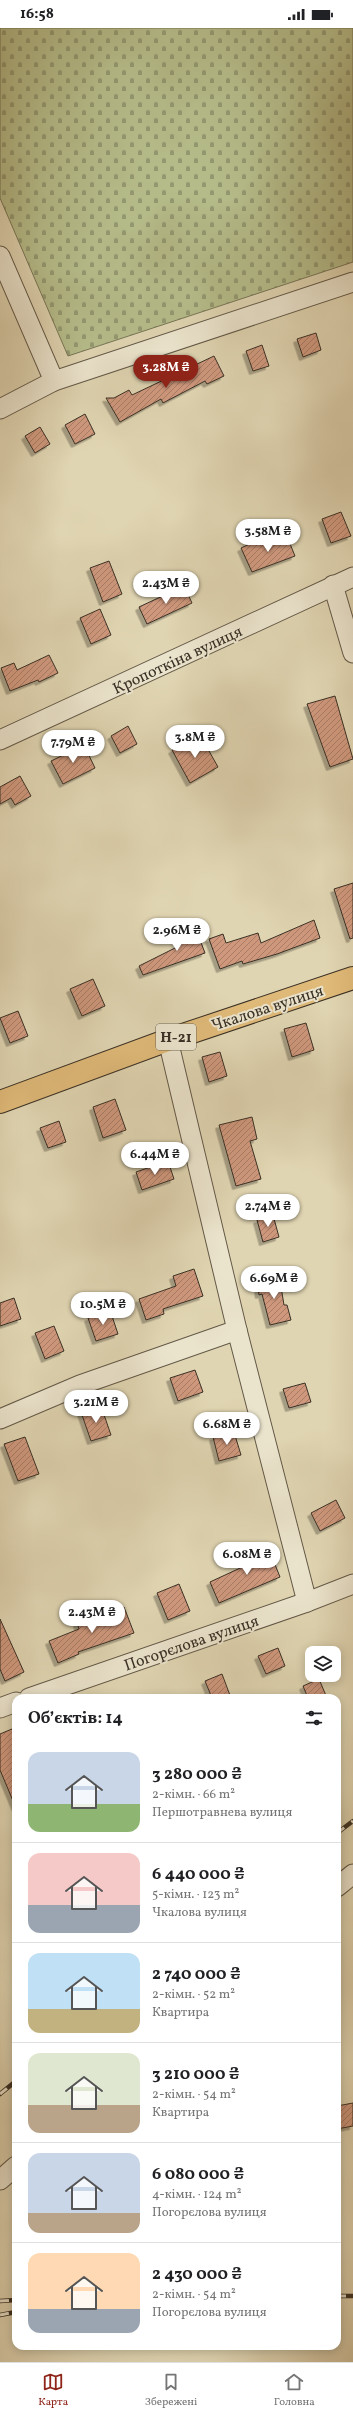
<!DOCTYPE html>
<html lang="uk">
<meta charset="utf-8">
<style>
body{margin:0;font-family:Vollkorn,serif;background:#f2f2f2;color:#202124;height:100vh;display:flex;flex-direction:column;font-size:15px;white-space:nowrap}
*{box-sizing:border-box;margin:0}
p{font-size:13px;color:#757577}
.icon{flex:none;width:22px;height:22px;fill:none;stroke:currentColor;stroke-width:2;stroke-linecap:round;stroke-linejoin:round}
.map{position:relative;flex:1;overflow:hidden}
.side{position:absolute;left:12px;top:1666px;width:329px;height:656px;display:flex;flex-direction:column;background:#fff;border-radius:12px;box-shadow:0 2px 10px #0003}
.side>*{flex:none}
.fabs{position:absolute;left:305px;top:1618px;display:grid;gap:8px}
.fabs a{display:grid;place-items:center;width:36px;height:36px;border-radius:8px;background:#fff;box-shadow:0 2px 10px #0003;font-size:20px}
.price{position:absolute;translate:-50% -34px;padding:0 9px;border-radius:14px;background:#fff;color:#222;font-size:13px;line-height:26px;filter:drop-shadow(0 1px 2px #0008)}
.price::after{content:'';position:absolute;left:50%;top:24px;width:12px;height:9px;margin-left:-6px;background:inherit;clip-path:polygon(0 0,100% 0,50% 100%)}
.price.on{background:#8f2418;color:#fff}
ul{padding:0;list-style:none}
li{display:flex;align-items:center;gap:12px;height:100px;padding:0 16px}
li+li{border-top:1px solid #e0e0e0}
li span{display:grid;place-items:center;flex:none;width:112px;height:80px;border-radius:12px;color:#555}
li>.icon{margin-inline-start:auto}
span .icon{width:48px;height:48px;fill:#fffc;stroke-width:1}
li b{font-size:17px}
h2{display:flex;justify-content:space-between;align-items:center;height:48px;padding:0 16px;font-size:17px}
.status{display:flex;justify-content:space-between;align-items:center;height:28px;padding:0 20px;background:#fff;direction:ltr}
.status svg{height:11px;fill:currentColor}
.dock{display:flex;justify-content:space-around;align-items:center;height:56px;border-top:1px solid #e0e0e0;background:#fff;font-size:11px;color:#757577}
.dock a{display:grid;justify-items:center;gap:2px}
.dock .on{color:#8f2418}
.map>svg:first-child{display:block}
</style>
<div class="status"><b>16:58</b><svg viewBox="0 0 49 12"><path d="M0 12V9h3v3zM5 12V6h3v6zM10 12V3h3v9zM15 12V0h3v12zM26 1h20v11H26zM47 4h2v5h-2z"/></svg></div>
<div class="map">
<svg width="353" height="2334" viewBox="0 0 353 2334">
<defs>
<pattern id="cemetery-stones" width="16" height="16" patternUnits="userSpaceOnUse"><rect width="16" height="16" fill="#b5bc8a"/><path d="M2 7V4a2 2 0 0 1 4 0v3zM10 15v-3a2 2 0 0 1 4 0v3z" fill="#949971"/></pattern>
<pattern id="building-hatch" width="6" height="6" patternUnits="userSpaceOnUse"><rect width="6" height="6" fill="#cf987d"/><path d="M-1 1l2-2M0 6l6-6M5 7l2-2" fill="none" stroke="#a97c66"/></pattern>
<filter id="shadow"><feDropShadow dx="-3.5" dy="3.5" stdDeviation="0" flood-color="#0004"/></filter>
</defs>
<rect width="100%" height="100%" fill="#e0d5b2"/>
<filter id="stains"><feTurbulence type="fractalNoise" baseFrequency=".005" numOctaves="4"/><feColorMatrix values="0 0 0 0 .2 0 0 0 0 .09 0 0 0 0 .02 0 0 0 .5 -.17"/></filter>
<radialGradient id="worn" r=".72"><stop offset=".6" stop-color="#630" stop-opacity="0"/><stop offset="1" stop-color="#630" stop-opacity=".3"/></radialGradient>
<path fill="url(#cemetery-stones)" stroke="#777658" d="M0 0H353V234L68 328 0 170Z"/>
<g fill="url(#building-hatch)" stroke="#393025" filter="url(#shadow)">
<path d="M316 305 321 322 303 329 297 311Z"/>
<path d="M262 317 269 338 253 343 246 323Z"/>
<path d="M214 328 224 348 207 356 205 353 163 375 161 371 120 394 106 370H114L129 362 132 367Z"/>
<path d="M85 386 95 406 75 416 65 397Z"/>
<path d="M40 399 50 416 35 425 25 408Z"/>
<path d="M341 484 351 508 331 515 322 491Z"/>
<path d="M286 506 295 528 252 544 241 520 258 512 260 517Z"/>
<path d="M109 533 122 566 103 574 90 540Z"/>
<path d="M184 558 192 575 147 596 139 579Z"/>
<path d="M100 581 111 607 91 616 80 590Z"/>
<path d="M49 627 58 645 39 654 38 652 10 663 1 640 14 635 17 642Z"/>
<path d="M335 668 353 731 330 739 307 676Z"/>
<path d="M128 698 137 716 120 725 111 708Z"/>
<path d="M200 707 218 739 190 755 172 722Z"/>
<path d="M84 717 95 740 63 756 51 733Z"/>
<path d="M20 748 31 768 15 777 11 770 0 776V759Z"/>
<path d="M353 855V910L350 911 334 861Z"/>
<path d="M314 892 320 910 277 926 243 936 242 933 220 941 209 911 223 906 226 915 258 905 261 915Z"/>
<path d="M195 899 205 925 143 947 139 938 181 917 177 906Z"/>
<path d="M93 951 105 978 82 988 70 961Z"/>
<path d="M18 983 28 1008 10 1015 0 990Z"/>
<path d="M306 995 314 1022 292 1029 284 1001Z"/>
<path d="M220 1024 227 1048 209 1054 202 1029Z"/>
<path d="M115 1071 126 1102 103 1110 93 1079Z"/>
<path d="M252 1089 257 1111 250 1113 261 1151 236 1158 219 1097Z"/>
<path d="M59 1093 66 1114 48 1120 40 1100Z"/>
<path d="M168 1133 174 1151 142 1162 136 1144Z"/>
<path d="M273 1187 279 1209 263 1214 257 1192Z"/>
<path d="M194 1241 203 1268 163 1281 164 1286 146 1292 139 1271 176 1258 173 1248Z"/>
<path d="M279 1247 284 1277H287L291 1292 270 1297 262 1266 259 1267 257 1251Z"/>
<path d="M14 1270 21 1291 0 1298V1275Z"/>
<path d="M110 1282 118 1306 96 1313 88 1290Z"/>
<path d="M54 1298 64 1323 45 1331 35 1305Z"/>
<path d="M195 1342 203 1364 178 1373 170 1350Z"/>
<path d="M305 1355 311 1374 289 1380 283 1361Z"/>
<path d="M101 1378 111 1407 91 1413 81 1384Z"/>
<path d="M234 1404 241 1427 219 1433 213 1409Z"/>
<path d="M25 1409 39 1446 18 1453 4 1416Z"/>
<path d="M336 1472 345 1490 320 1503 311 1485Z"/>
<path d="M268 1519 280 1549 219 1575 210 1554 251 1535 248 1527Z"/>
<path d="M179 1556 190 1583 168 1592 157 1565Z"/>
<path d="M124 1579 134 1605 78 1624 79 1626 58 1635 49 1613 79 1601 77 1595Z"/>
<path d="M0 1591 24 1644 5 1653 0 1641Z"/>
<path d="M278 1620 285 1638 266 1646 258 1628Z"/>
<path d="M222 1646 231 1670H212L205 1653Z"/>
<path d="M319 1651 327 1670H308L303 1658Z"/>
<path d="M12 1701 16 1710V1780L0 1742V1706Z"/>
<path d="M353 2075V2098L337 2101V2078Z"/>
</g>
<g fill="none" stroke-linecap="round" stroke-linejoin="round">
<defs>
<g id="street">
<path d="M0 228 54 353"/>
<path d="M0 381 54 353 353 254"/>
<path d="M333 557 353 625"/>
<path d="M0 712 353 549"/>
<path d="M168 1012 237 1302 307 1574"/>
<path d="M0 1391 80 1357 237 1302"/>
<path d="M29 1670 307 1574 353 1556"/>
<path d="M0 1680 16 1674"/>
<path d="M337 1859 353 1846"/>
<path d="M0 2152 16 2138"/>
</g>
<path id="primary" d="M0 1074 168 1012 353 950"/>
</defs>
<use href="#street" stroke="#635948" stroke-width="21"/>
<use href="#primary" stroke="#393025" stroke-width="24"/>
<use href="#street" stroke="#ebe4cd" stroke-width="19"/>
<use href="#primary" stroke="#e0ba79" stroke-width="22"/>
<defs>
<g id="rail">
<path d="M337 1805 353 1793"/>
<path d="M0 2066 16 2053"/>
<path d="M337 2268H353"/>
<path d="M0 2273 16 2272"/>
<path d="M0 2287 16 2284"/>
</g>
</defs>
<use href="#rail" stroke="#393025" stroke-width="4.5"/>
<use href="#rail" stroke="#ebe4cd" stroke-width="3" stroke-dasharray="9" stroke-linecap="butt"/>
</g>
<g text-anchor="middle" stroke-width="4" stroke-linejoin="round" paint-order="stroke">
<rect fill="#ebe4cd" stroke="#6e6657" stroke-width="1" x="156" y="996" width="40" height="26" rx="3"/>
<g font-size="15" font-weight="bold" fill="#393025">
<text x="176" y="1014">Н-21</text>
</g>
<g font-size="16" fill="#393025" stroke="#ebe4cd">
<text transform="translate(177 631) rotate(-25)" y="6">Кропоткіна вулиця</text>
<text transform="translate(267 979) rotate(-18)" y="6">Чкалова вулиця</text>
<text transform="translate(191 1614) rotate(-19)" y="6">Погорєлова вулиця</text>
</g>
</g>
<rect width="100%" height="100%" filter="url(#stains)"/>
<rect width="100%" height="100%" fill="url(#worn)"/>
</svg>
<div class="fabs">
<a><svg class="icon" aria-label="layers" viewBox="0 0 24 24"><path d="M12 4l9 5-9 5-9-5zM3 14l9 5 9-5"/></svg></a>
</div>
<b class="price on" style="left:166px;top:361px">3.28M ₴</b>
<b class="price" style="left:268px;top:525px">3.58M ₴</b>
<b class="price" style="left:166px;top:577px">2.43M ₴</b>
<b class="price" style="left:195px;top:731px">3.8M ₴</b>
<b class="price" style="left:73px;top:736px">7.79M ₴</b>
<b class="price" style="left:177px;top:924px">2.96M ₴</b>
<b class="price" style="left:155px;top:1148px">6.44M ₴</b>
<b class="price" style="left:268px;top:1200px">2.74M ₴</b>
<b class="price" style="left:274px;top:1272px">6.69M ₴</b>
<b class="price" style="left:103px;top:1298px">10.5M ₴</b>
<b class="price" style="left:96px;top:1396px">3.21M ₴</b>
<b class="price" style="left:227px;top:1418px">6.68M ₴</b>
<b class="price" style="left:247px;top:1548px">6.08M ₴</b>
<b class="price" style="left:92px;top:1606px">2.43M ₴</b>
<section class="side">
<h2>Об’єктів: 14<svg class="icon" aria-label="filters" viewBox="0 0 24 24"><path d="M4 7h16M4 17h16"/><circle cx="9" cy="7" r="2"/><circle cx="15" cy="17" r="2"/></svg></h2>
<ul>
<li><span style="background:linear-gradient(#c9d6e8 65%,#8fb573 0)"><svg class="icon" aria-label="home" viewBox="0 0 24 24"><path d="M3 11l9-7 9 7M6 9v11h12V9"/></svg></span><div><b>3 280 000 ₴</b><p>2-кімн. · 66 m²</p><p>Першотравнева вулиця</p></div></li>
<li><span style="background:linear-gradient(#f6c9c9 65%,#9aa5b1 0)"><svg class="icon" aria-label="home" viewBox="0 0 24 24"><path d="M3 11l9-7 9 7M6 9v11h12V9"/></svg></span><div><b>6 440 000 ₴</b><p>5-кімн. · 123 m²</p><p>Чкалова вулиця</p></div></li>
<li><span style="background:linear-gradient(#bfe0f5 70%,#c2b280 0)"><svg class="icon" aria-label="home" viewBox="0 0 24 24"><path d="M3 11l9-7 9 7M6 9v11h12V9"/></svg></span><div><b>2 740 000 ₴</b><p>2-кімн. · 52 m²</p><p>Квартира</p></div></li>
<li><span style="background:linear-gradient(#dfe7d0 65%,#b9a48a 0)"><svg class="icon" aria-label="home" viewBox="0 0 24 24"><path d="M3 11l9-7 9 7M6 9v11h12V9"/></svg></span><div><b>3 210 000 ₴</b><p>2-кімн. · 54 m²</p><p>Квартира</p></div></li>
<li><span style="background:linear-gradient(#c9d6e8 75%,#b9a48a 0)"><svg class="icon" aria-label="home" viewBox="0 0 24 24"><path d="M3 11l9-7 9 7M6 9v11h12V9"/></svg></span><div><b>6 080 000 ₴</b><p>4-кімн. · 124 m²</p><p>Погорєлова вулиця</p></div></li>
<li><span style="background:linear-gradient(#ffd9b3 70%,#9aa5b1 0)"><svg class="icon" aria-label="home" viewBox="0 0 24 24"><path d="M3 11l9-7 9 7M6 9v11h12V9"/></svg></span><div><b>2 430 000 ₴</b><p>2-кімн. · 54 m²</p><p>Погорєлова вулиця</p></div></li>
</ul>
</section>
</div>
<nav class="dock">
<a class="on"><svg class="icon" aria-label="map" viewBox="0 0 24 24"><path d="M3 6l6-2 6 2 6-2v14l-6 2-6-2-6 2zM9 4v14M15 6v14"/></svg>Карта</a>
<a><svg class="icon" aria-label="saved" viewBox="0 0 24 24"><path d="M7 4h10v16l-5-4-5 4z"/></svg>Збережені</a>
<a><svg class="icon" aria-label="home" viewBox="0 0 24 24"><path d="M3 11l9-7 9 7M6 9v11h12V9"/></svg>Головна</a>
</nav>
